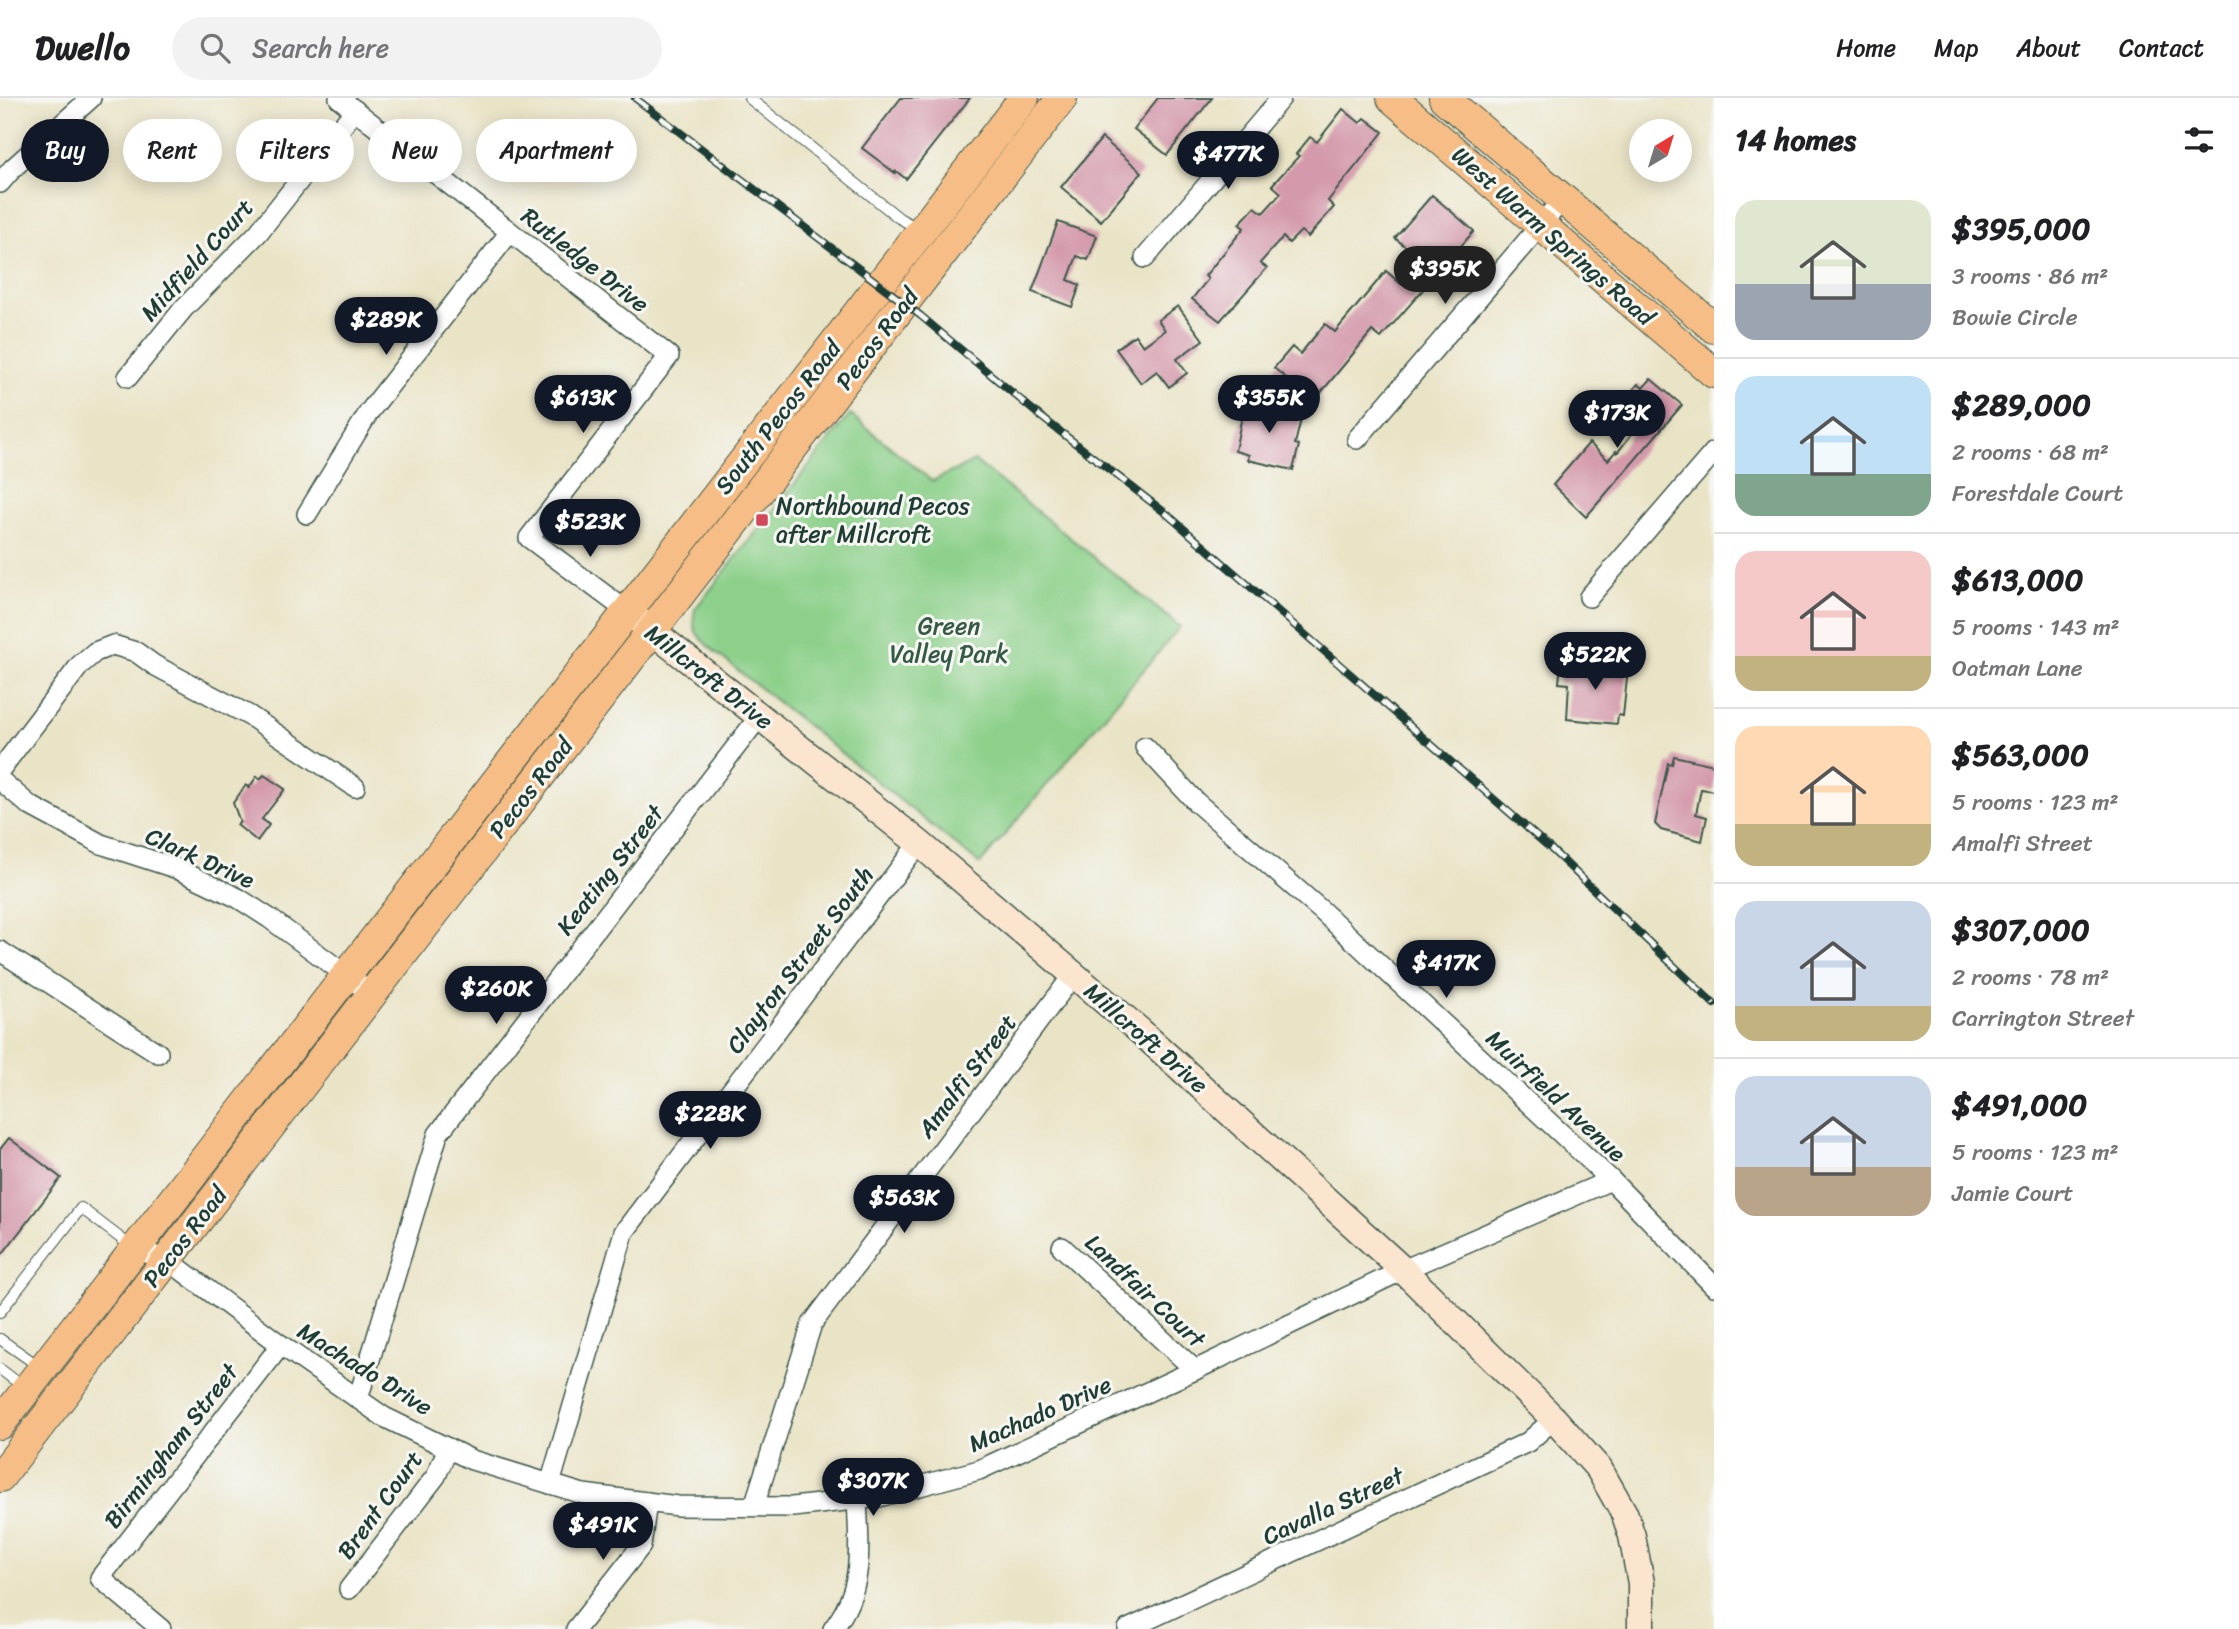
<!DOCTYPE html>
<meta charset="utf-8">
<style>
body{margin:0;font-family:Sriracha,sans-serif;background:#f2f2f2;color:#202124;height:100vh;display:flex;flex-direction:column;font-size:26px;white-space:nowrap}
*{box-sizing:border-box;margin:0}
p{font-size:23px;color:#757577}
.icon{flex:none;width:38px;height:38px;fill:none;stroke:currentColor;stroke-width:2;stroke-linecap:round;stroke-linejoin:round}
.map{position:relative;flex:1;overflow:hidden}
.details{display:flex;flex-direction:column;background:#fff;width:525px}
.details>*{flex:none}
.banner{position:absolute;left:21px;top:21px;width:665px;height:63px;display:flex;gap:14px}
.needle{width:46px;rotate:38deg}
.buttons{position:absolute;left:1629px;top:21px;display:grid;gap:14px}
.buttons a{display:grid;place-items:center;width:63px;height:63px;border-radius:50%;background:#fff;box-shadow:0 4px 18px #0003;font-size:35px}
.price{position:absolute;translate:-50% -60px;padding:0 16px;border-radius:24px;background:#111827;color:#fff;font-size:23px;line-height:46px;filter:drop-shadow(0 2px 4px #0008)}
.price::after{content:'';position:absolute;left:50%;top:42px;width:21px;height:16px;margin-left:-10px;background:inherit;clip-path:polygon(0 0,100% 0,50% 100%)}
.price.current{background:#222;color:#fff}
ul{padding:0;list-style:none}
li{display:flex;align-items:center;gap:21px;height:175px;padding:0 21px}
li+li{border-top:2px solid #e0e0e0}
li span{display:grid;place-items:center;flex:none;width:196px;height:140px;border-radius:21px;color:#555}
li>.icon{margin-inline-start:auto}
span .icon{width:84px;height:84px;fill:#fffc;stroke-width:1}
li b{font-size:30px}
h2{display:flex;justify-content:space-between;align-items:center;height:84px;padding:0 21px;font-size:30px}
.chip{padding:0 24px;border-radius:32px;background:#fff;box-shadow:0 4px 18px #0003;font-size:24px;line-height:63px}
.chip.current{background:#111827;color:#fff}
header{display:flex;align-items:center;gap:42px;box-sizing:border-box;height:98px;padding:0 35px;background:#fff;border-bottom:2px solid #e0e0e0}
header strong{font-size:33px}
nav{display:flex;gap:38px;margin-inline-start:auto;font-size:24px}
.search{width:490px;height:63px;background:#f2f2f2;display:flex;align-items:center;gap:18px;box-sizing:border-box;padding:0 24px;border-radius:38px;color:#757577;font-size:26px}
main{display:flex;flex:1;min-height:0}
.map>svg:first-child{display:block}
</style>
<header>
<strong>Dwello</strong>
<div class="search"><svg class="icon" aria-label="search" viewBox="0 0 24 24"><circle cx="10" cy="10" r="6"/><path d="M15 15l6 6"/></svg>Search here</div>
<nav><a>Home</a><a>Map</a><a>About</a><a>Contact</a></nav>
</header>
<main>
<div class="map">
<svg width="1714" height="1531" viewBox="0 0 1714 1531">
<rect width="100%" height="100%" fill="#f6f6f2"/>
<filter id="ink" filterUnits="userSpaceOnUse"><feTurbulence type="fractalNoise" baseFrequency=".0143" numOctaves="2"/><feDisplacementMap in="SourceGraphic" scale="14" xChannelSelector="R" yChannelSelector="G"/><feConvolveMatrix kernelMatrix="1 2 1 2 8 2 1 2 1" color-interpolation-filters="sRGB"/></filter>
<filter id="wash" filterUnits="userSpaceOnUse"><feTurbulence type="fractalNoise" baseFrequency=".00686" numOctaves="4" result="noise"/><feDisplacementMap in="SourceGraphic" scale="28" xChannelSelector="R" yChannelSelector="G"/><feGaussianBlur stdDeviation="1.57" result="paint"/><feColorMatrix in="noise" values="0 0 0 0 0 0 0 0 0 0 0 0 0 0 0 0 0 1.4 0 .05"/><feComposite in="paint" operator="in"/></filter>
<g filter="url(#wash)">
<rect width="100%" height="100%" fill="#eae4c7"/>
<path fill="#8cd08a" stroke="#56865f" stroke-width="2" d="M850 316 932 383 975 363 1180 529 980 766 715 554C699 539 690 534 695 511Z"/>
<g id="blocks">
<g fill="#d49aac">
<path d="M901 0H970L906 81 896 73 895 75 862 50Z"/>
<path d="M1158 0H1212L1167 57 1134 31Z"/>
<path d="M1343 11 1360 25 1365 20 1383 34 1328 103 1334 109 1308 139 1301 133 1289 145 1283 139 1260 165 1267 170 1220 223 1192 201 1208 181 1205 178 1244 130 1239 126 1255 109 1263 115 1281 95 1272 87 1299 58 1296 56 1310 39 1317 44Z"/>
<path d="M1102 40 1142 74 1101 123 1061 89Z"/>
<path d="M1432 97 1474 133 1381 240 1372 233 1314 303 1274 270 1292 249 1300 256 1325 226 1335 234 1386 173 1401 186 1422 162 1395 140Z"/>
<path d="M1058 124 1097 138 1088 162 1077 158 1068 182 1080 187 1072 209 1032 194Z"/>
<path d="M1178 208 1203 242 1177 261 1187 275 1169 289 1157 273 1141 285 1116 251 1135 237 1143 248 1165 232 1158 222Z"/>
<path d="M1651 281 1682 307 1586 419 1553 387 1589 345 1608 362 1616 353 1617 355 1640 325 1624 313 1631 304 1626 300 1638 286 1643 290Z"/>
<path d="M1245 303 1302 317 1295 346 1299 347 1293 372 1248 362 1249 357 1235 353Z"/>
<path d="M1561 565 1628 571 1623 618 1618 617 1617 626 1567 621 1569 586 1559 585Z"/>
<path d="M1674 658 1714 667V693L1701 691 1696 716 1707 719 1702 743 1661 732 1655 726 1668 665 1672 666Z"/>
<path d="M264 677 285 691 262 721 269 727 257 743 237 727 240 724 233 705 246 687 249 690 257 678 260 681Z"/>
<path d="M9 1040 61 1080 0 1159V1051Z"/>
</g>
</g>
</g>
<g filter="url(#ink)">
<use href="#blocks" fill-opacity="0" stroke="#3d564a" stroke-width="2"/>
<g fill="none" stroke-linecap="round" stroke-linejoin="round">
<defs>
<g id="lane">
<path d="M749 0 899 120 917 130"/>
<path d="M0 1214 81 1110 132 1149"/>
<path d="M0 1241 40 1269"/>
<path d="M0 1271 25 1290"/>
</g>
<g id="street">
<path d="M339 0 669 258 529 440 628 514"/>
<path d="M0 85 13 70 91 0"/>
<path d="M1145 160 1281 0"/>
<path d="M128 279 184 210 258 135 355 12"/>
<path d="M1357 341 1563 101"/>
<path d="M307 416 369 314 510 134"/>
<path d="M1589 499 1714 354"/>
<path d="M1145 649 1196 704 1322 813 1611 1082 1714 1188"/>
<path d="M0 672 80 567 95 554 113 547 136 554 154 567 250 618 355 689"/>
<path d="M0 682 29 707 101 746 175 770 238 800 269 820 372 896"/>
<path d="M0 853 158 955"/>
<path d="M1062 1149 1195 1272"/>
<path d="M135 1151 168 1162 281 1247 384 1319 472 1362 583 1396 678 1408 793 1409 879 1399 979 1372 1195 1272 1403 1172 1611 1082"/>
<path d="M358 1301 438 1036 759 619"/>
<path d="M550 1386 624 1134 919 745"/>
<path d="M754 1408 812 1226 1074 876"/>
<path d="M349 1491 436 1378 448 1350"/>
<path d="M161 1531 100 1480 281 1247"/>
<path d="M576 1531 641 1448 647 1404"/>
<path d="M833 1531C865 1490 859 1449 857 1401"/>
<path d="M1128 1531 1528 1344 1554 1321"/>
</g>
<path id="secondary" d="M637 521 919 745 1141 934 1403 1172 1554 1321 1599 1371 1625 1417 1632 1438 1641 1485V1531"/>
<g id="primary">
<path d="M1392 0 1714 275"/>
<path d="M1444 0 1714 230"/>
<path d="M0 1326 1024 0"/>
<path d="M0 1379 1062 0"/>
</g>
</defs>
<use href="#lane" stroke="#3d564a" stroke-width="12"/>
<use href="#street" stroke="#3d564a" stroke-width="22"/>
<use href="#secondary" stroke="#3d564a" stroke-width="29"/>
<use href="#primary" stroke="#3d564a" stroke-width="32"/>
<use href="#lane" stroke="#fff" stroke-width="10"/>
<use href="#street" stroke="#fff" stroke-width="19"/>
<use href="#secondary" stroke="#fbe5cf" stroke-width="26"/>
<use href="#primary" stroke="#f6be86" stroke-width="30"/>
<defs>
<path id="rail" d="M635 0 921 218 1040 318 1168 417 1550 750 1714 906"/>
</defs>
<use href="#rail" stroke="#1f3d34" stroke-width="8"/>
<use href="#rail" stroke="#f6f6f2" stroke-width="5" stroke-dasharray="16" stroke-linecap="butt"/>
</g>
</g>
<rect fill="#d1495b" stroke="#f6f6f2" stroke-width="2.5" x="755" y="415" width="14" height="14" rx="3.5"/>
<g text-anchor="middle" stroke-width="6" stroke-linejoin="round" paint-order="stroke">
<g font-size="24" fill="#1f3d34" stroke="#f6f6f2">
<text transform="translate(1553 138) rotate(41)" y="8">West Warm Springs Road</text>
<text transform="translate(197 162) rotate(-48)" y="8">Midfield Court</text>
<text transform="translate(585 162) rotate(38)" y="8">Rutledge Drive</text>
<text transform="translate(877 241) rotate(-53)" y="8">Pecos Road</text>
<text transform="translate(778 319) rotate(-52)" y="8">South Pecos Road</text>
<text transform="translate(709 579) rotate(38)" y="8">Millcroft Drive</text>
<text transform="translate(531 690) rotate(-52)" y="8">Pecos Road</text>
<text transform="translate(200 760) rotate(24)" y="8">Clark Drive</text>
<text transform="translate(610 772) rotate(-52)" y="8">Keating Street</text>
<text transform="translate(800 862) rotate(-53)" y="8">Clayton Street South</text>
<text transform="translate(1146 940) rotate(41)" y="8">Millcroft Drive</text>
<text transform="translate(967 978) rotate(-53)" y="8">Amalfi Street</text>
<text transform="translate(1556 998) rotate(43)" y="8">Muirfield Avenue</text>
<text transform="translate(185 1139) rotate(-52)" y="8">Pecos Road</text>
<text transform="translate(1145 1193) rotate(43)" y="8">Landfair Court</text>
<text transform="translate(365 1271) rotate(32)" y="8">Machado Drive</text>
<text transform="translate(1040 1316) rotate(-24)" y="8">Machado Drive</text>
<text transform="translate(171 1348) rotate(-52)" y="8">Birmingham Street</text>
<text transform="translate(380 1407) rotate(-54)" y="8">Brent Court</text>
<text transform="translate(1333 1408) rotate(-25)" y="8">Cavalla Street</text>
</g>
<g font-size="24" fill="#1f3d34" stroke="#f6f6f2" text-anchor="start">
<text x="776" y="416">Northbound Pecos<tspan x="776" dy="28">after Millcroft</tspan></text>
</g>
<g font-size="24" fill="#355a45" stroke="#f6f6f2">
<text x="949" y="536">Green<tspan x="949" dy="28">Valley Park</tspan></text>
</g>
</g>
</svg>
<div class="buttons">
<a><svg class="needle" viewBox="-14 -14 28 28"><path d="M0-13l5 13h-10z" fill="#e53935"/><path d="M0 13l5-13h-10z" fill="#757577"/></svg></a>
</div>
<b class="price" style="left:1228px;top:93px">$477K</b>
<b class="price current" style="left:1445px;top:208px">$395K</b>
<b class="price" style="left:386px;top:259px">$289K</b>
<b class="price" style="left:583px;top:337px">$613K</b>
<b class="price" style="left:1269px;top:337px">$355K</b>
<b class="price" style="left:1617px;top:352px">$173K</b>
<b class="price" style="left:590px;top:461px">$523K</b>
<b class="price" style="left:1595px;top:594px">$522K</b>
<b class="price" style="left:1446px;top:902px">$417K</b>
<b class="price" style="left:496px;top:928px">$260K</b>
<b class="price" style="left:710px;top:1053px">$228K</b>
<b class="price" style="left:904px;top:1137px">$563K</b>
<b class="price" style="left:873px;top:1420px">$307K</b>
<b class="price" style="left:603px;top:1464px">$491K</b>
<div class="banner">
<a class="chip current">Buy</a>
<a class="chip">Rent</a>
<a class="chip">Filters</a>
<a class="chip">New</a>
<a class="chip">Apartment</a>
</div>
</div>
<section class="details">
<h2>14 homes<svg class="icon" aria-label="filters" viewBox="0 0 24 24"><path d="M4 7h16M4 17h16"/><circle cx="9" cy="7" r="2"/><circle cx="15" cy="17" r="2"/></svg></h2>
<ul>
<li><span style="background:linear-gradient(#dfe7d0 60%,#9aa5b1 0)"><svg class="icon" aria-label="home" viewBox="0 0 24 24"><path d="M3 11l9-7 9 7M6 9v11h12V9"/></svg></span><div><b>$395,000</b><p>3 rooms · 86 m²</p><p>Bowie Circle</p></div></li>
<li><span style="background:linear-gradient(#bfe0f5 70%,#7fa58c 0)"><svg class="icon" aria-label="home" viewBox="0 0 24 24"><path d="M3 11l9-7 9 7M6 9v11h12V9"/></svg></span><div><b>$289,000</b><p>2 rooms · 68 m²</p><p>Forestdale Court</p></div></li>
<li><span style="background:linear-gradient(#f6c9c9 75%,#c2b280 0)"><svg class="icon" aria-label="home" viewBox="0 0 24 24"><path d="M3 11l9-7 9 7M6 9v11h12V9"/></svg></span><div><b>$613,000</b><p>5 rooms · 143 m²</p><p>Oatman Lane</p></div></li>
<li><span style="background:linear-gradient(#ffd9b3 70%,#c2b280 0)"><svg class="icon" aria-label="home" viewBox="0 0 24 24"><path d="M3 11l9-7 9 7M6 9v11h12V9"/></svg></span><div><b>$563,000</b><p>5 rooms · 123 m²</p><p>Amalfi Street</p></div></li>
<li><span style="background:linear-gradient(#c9d6e8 75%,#c2b280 0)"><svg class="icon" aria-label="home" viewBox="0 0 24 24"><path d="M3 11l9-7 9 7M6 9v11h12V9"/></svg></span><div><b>$307,000</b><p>2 rooms · 78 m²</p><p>Carrington Street</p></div></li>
<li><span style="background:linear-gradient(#c9d6e8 65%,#b9a48a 0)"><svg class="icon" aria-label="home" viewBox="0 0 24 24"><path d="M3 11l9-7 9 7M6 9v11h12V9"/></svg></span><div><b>$491,000</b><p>5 rooms · 123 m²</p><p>Jamie Court</p></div></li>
</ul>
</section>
</main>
